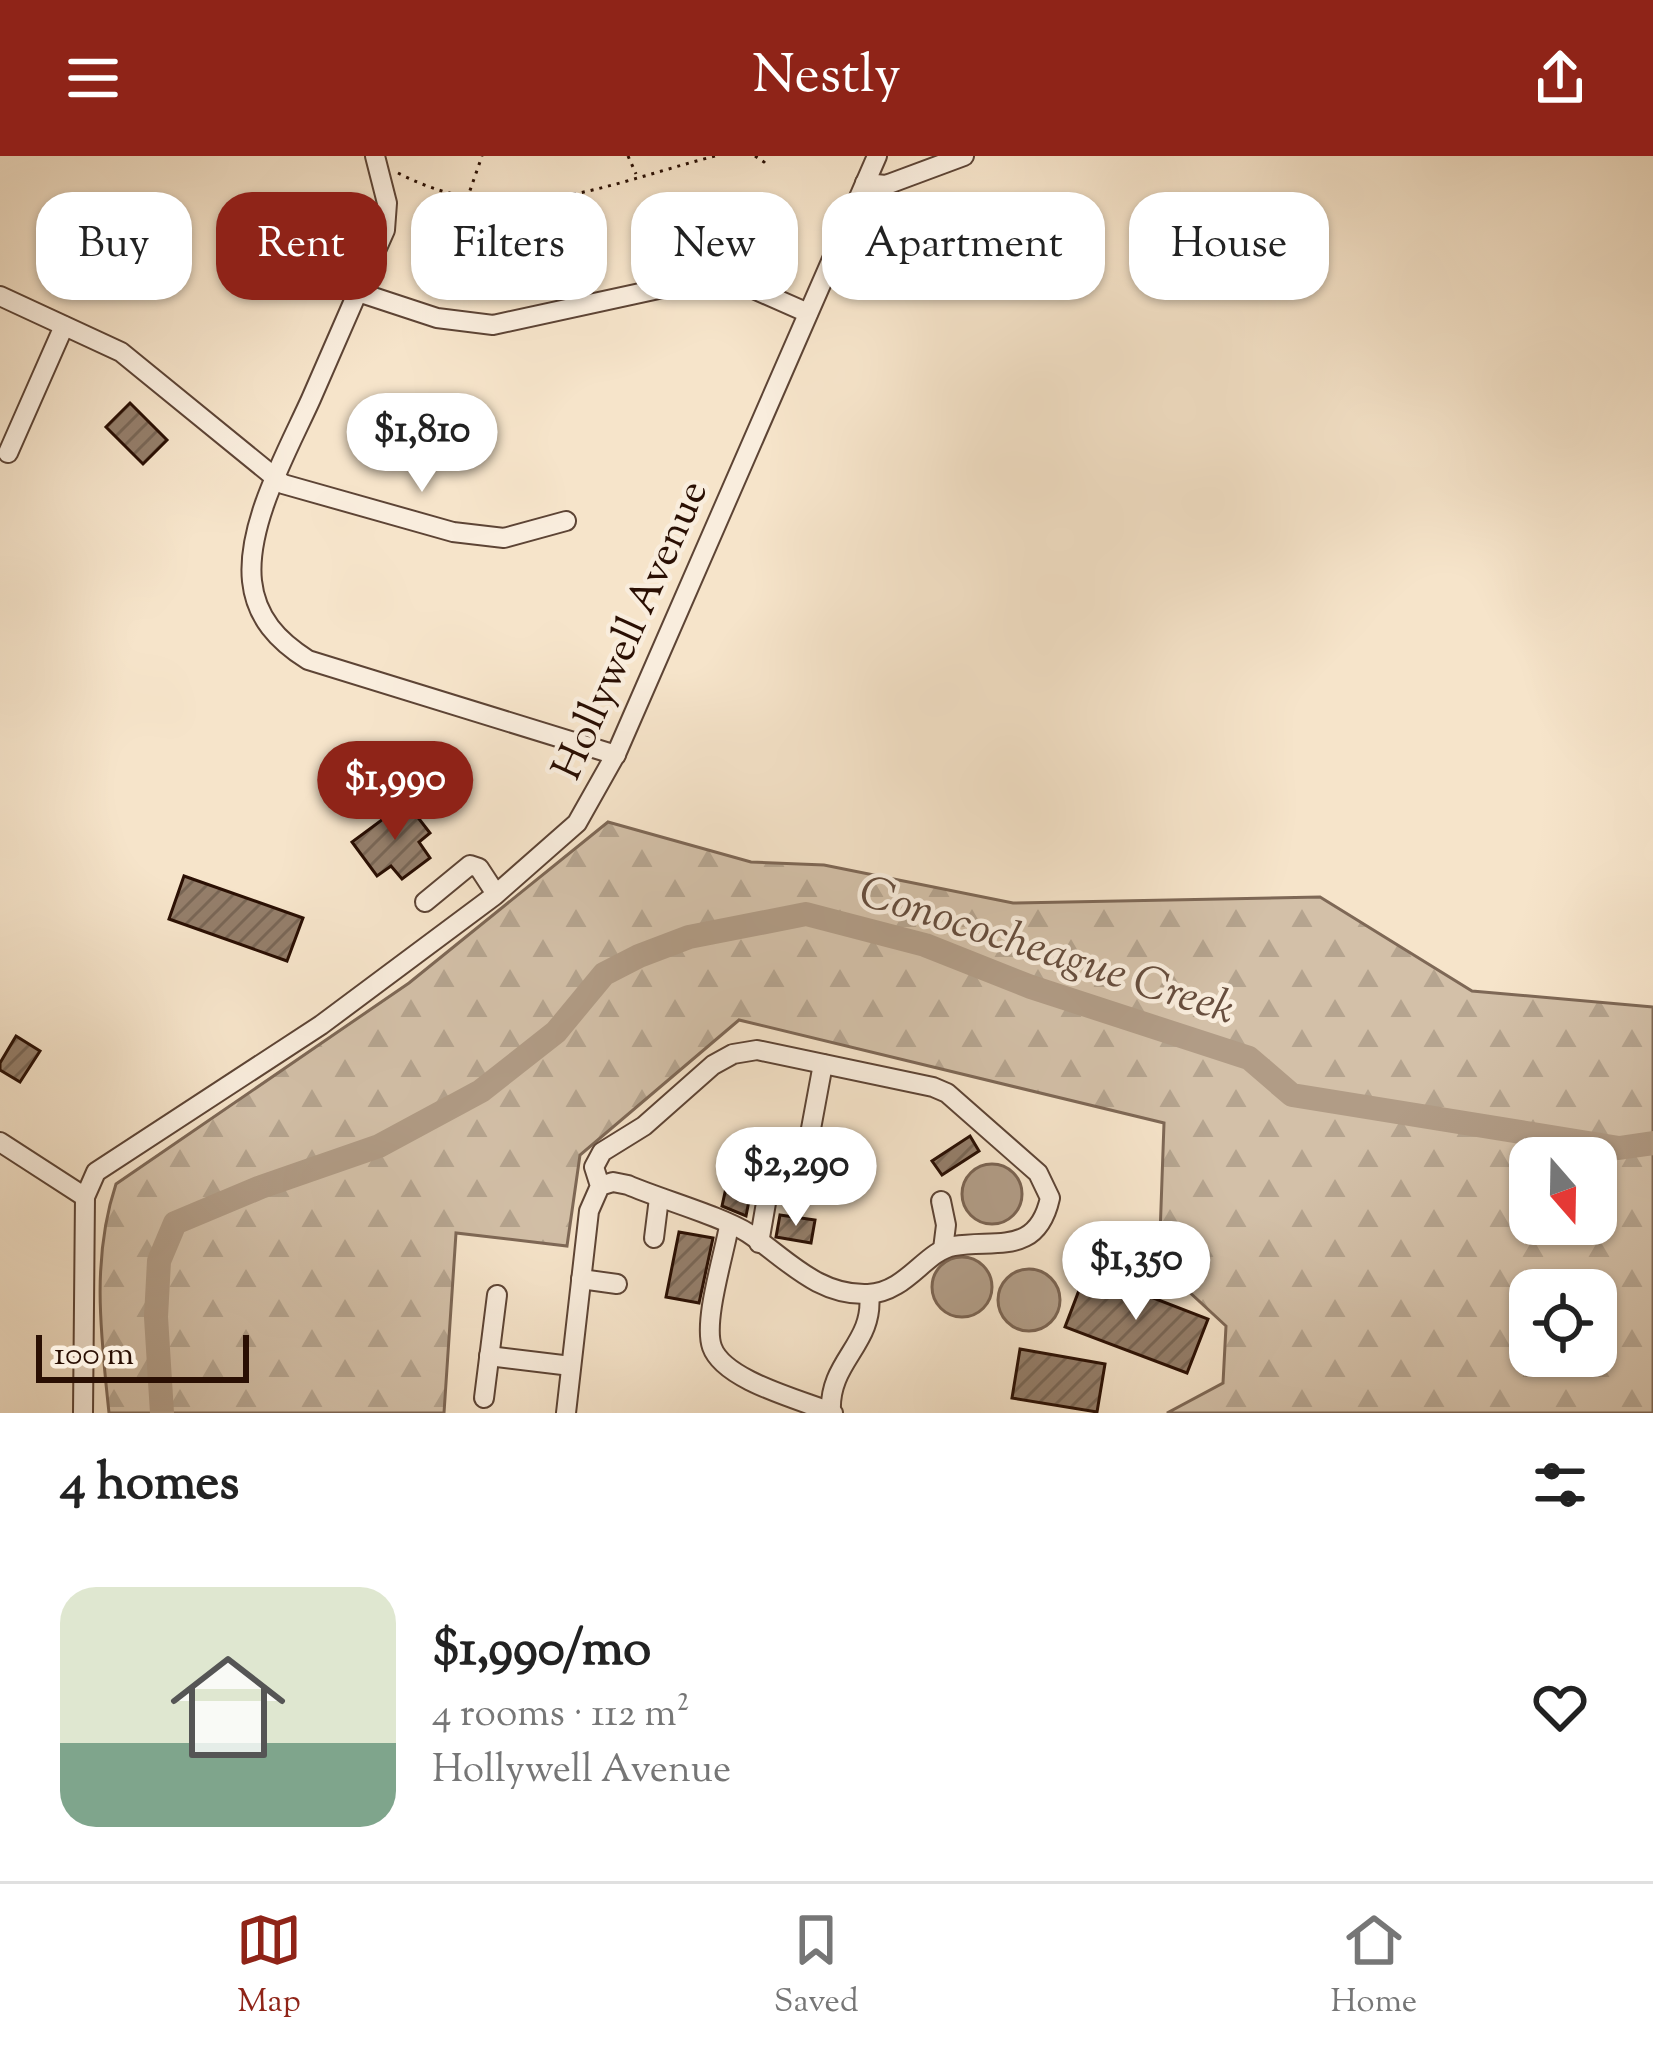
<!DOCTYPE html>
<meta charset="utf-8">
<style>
body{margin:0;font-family:"Sorts Mill Goudy",serif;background:#f2f2f2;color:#222;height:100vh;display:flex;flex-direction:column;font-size:45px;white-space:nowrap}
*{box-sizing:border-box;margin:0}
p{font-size:39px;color:#767676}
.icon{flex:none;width:66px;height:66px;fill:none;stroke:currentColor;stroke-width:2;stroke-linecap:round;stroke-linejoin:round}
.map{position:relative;height:1257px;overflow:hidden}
.sheet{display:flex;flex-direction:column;background:#fff;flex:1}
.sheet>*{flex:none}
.hud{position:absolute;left:36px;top:36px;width:1581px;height:108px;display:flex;gap:24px}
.needle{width:78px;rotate:160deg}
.controls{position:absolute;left:1509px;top:981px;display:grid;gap:24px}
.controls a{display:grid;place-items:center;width:108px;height:108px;border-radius:24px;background:#fff;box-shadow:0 3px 9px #0004;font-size:60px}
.scale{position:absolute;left:36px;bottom:30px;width:213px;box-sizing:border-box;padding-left:12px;border:6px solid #2a0f03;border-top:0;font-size:33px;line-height:42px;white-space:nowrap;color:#2a0f03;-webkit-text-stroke:9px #f9eddd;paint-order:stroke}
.price{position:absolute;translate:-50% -102px;padding:0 27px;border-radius:42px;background:#fff;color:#222;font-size:39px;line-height:78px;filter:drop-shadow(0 3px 6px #0008)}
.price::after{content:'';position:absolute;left:50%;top:72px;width:36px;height:27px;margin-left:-18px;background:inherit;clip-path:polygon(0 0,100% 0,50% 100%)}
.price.selected{background:#8f2418;color:#fff}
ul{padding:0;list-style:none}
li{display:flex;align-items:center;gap:36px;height:300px;padding:0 60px}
li span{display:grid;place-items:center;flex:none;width:336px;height:240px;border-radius:36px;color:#555}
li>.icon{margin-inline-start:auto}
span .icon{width:144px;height:144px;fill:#fffc;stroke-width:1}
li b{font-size:51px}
h2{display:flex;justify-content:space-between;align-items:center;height:144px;padding:0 60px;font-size:51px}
.chip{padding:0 42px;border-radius:36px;background:#fff;box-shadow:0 3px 9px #0004;font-size:42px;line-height:108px}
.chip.selected{background:#8f2418;color:#fff}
header{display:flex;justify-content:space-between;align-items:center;height:156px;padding:0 60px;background:#8f2418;color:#fff;font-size:54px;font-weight:600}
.dock{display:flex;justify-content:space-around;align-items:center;height:168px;border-top:3px solid #e0e0e0;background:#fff;font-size:33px;color:#767676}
.dock a{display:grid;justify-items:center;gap:6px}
.dock .selected{color:#8f2418}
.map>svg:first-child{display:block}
</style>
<header><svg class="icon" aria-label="menu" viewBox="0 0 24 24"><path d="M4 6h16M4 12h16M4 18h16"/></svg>Nestly<svg class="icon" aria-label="share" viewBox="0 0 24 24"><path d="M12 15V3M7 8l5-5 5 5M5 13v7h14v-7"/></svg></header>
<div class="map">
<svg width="1653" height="1257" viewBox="0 0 1653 1257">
<defs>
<pattern id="forest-firs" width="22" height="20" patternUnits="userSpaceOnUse" patternTransform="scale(3)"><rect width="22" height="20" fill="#d3c0a8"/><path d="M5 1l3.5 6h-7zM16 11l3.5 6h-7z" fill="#b5a48f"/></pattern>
<pattern id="building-hatch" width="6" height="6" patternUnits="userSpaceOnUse" patternTransform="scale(3)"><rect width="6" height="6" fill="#947e6a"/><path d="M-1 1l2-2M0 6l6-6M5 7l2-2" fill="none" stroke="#796655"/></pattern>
</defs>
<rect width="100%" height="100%" fill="#f6e4ca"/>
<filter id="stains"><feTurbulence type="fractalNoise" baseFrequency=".00167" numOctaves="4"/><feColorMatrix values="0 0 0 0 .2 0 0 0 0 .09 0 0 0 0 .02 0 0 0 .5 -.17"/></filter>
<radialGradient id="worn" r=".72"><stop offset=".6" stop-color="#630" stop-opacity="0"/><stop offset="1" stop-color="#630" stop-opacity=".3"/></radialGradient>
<path fill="url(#forest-firs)" stroke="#7e6856" stroke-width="3" fill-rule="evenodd" d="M608 666 751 706 824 709 1013 747 1320 741 1472 835 1653 851V1257H1167L1223 1227 1226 1170 1159 1108 1164 967 739 864 580 999 567 1090 456 1077 444 1257H109C101 1180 91 1103 116 1028L409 827ZM1530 1002H1596V1068H1530ZM1530 1134H1596V1200H1530Z"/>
<g fill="#b19c86" stroke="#7b6452" stroke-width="3">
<circle cx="992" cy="1038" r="30"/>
<circle cx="962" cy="1131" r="30"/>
<circle cx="1029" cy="1144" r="31"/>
</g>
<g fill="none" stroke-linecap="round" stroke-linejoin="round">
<path stroke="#b19c86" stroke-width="24" d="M162 1257 156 1161 159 1105 175 1067 261 1031 379 990 481 935 556 876 604 818 639 800 689 781 806 758 925 789 1031 831 1249 902 1292 939 1619 992 1653 987"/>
</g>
<g fill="url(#building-hatch)" stroke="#2a0f03" stroke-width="3">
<path d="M130 247 167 284 143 308 106 271Z"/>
<path d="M406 646 430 677 419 686 430 702 402 723 391 710 377 720 352 686Z"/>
<path d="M184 720 303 762 287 805 169 763Z"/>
<path d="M16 880 40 895 20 926 0 914V907Z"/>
<path d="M970 980 979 995 942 1019 932 1005Z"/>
<path d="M731 1009 755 1014 746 1060 722 1050Z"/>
<path d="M780 1059 815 1064 811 1087 776 1081Z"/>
<path d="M679 1076 713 1082 699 1147 666 1141Z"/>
<path d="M1086 1116 1208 1163 1187 1217 1065 1171Z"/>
<path d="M1020 1193 1105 1208 1097 1256 1012 1242Z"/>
</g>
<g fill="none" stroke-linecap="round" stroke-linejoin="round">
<defs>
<g id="minor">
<path d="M375 0 387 47 385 74C360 130 336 186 311 243 288 294 246 368 252 425 256 462 278 485 308 504L616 599"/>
<path d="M865 27 886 29 964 0"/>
<path d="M358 136 437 162 493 169 700 124 749 131 808 157"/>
<path d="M0 140 121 196 283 328 453 376 504 382 566 365"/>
<path d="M8 297 64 170"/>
<path d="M425 746 470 709 479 712 496 738"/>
<path d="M0 986 85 1041"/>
<path d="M775 1000 805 1005 823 908"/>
<path d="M941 1045 946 1069 943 1093"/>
<path d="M729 1070C724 1099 703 1165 712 1191 724 1225 802 1244 833 1257"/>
<path d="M654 1082 659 1042"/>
<path d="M759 1087 777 984"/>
<path d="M581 1123 617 1128"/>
<path d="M489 1200 571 1210"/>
<path d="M484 1242 497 1139"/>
<path d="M831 1256C828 1205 875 1188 869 1138"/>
<path d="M83 1257 85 1041 96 1016 321 869 494 740 577 667 617 596 877 0"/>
<path d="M566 1257 589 1055 600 1030 594 1011 602 996 644 970 713 909 733 898 757 894 933 931 947 937 1038 1017 1050 1042C1037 1100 997 1083 954 1090 925 1095 907 1136 868 1138 817 1140 786 1102 748 1077 721 1060 660 1043 628 1029L613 1026 600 1030"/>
</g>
</defs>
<use href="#minor" stroke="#5d4435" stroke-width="22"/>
<g stroke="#2a0f03" stroke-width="3" stroke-dasharray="3 6" stroke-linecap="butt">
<path d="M628 0 636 18"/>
<path d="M755 0 764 6 767 0"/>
<path d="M398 17C510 75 603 29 715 0"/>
<path d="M467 43 482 0"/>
</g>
<use href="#minor" stroke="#f9eddd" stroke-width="18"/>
</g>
<g text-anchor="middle" stroke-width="9" stroke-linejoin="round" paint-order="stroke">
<g font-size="42" fill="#2a0f03" stroke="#f9eddd">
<text transform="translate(628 473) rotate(-66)" y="15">Hollywell Avenue</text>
</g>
<g font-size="45" font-style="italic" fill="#674e3e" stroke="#f9eddd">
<text transform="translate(1048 792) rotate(18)" y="16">Conococheague Creek</text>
</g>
</g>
<rect width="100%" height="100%" filter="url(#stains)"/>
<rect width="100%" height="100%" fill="url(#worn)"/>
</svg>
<div class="controls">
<a><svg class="needle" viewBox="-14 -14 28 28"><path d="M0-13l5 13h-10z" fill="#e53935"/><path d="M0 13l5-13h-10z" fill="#767676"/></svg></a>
<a><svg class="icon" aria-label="locate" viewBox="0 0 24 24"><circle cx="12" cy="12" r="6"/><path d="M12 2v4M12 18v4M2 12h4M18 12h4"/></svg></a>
</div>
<div class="scale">100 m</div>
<b class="price" style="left:422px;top:339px">$1,810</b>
<b class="price selected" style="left:395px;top:687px">$1,990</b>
<b class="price" style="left:796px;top:1073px">$2,290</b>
<b class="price" style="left:1136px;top:1167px">$1,350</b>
<div class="hud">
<a class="chip">Buy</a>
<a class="chip selected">Rent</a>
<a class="chip">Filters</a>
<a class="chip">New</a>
<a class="chip">Apartment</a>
<a class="chip">House</a>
</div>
</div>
<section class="sheet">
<h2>4 homes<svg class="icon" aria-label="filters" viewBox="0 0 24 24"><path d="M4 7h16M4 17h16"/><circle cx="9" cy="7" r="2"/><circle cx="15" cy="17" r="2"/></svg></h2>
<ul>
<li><span style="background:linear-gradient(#dfe7d0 65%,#7fa58c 0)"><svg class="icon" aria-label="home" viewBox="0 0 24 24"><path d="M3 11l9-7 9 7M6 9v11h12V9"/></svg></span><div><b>$1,990/mo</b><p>4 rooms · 112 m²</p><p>Hollywell Avenue</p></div><svg class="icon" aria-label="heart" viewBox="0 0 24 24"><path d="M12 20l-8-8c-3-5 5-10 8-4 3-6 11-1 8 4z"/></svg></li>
</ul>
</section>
<nav class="dock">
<a class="selected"><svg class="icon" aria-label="map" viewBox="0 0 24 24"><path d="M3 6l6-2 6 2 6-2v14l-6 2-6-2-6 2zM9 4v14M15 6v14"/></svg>Map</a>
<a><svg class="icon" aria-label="saved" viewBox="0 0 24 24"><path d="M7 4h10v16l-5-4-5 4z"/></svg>Saved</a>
<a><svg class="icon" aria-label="home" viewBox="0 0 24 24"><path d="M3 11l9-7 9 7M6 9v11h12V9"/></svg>Home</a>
</nav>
